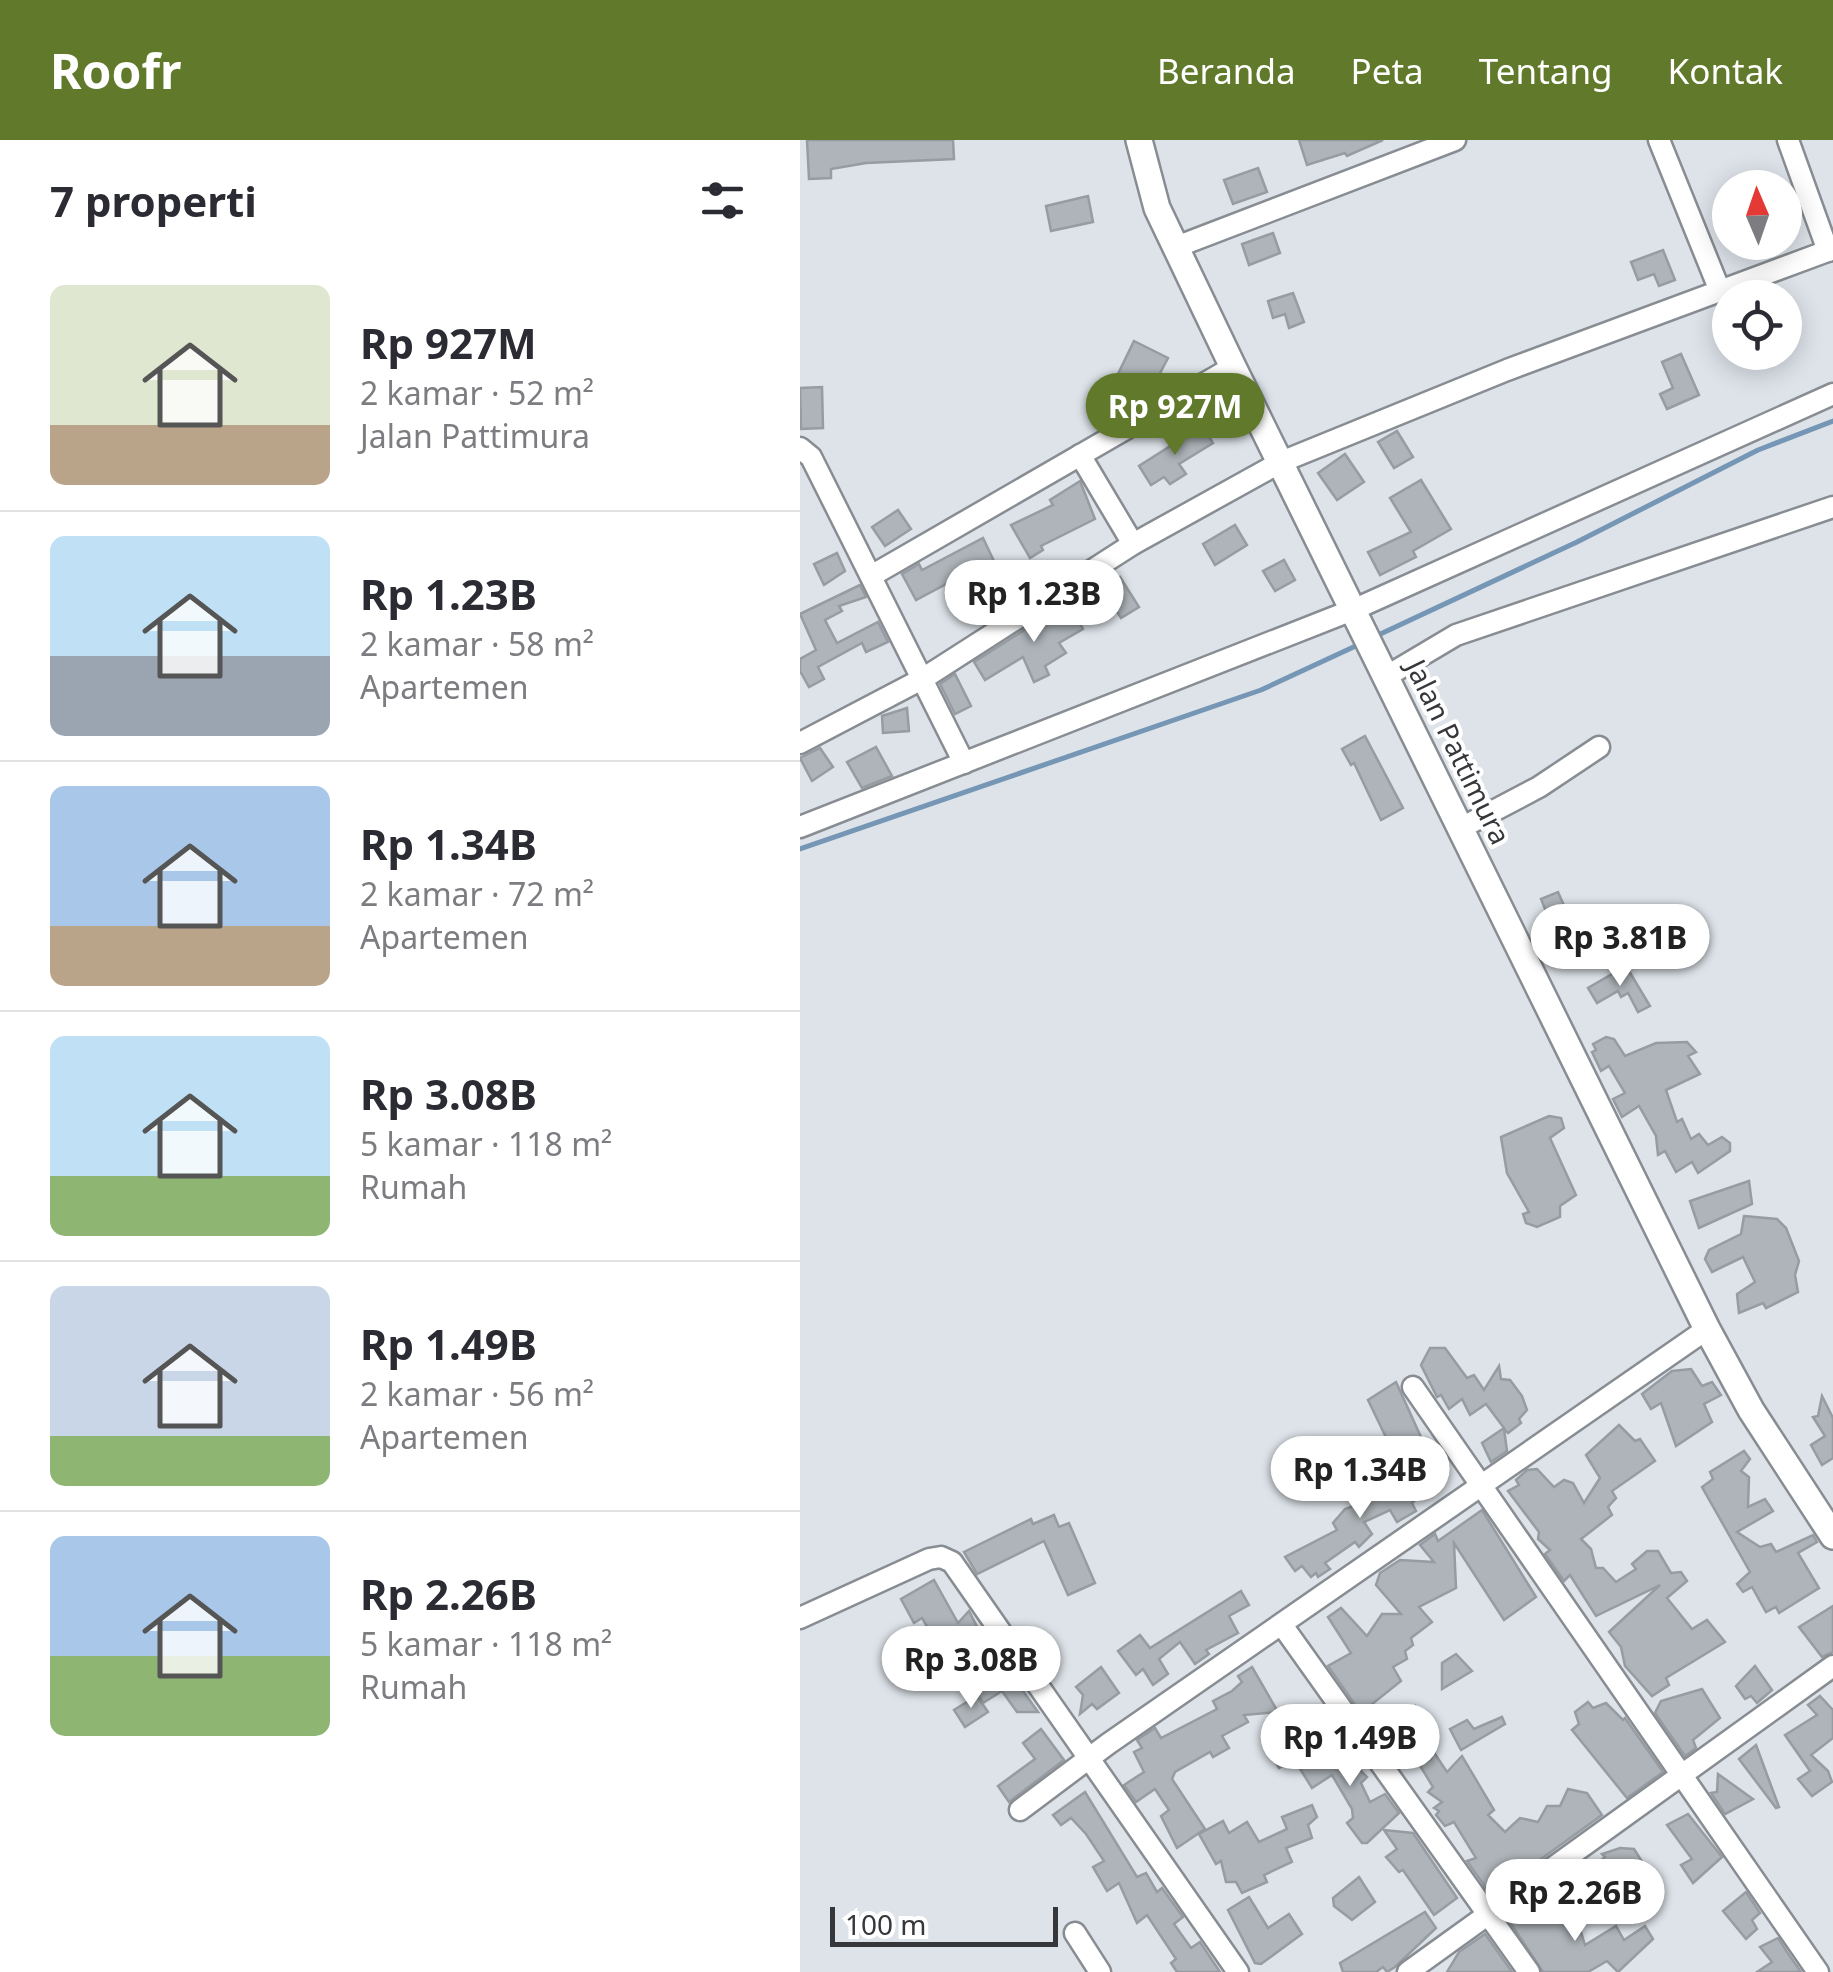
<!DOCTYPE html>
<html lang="id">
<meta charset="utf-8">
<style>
body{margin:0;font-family:"Noto Sans",sans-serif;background:#f7f7f7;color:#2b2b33;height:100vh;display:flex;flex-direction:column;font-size:38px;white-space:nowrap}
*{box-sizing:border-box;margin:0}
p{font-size:32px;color:#7c7c81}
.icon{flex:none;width:55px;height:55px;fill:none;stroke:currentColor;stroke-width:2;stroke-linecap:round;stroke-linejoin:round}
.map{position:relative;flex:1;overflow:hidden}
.drawer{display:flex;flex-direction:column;background:#fff;width:800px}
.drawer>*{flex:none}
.needle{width:65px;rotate:358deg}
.tools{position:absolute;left:912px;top:30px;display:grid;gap:20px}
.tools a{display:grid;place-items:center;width:90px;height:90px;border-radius:50%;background:#fff;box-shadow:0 5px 25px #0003;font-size:50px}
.scale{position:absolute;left:30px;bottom:25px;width:228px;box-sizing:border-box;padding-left:10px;border:5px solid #35373a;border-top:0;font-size:28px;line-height:35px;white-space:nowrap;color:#35373a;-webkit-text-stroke:8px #fff;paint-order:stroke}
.price{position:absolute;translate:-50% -85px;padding:0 22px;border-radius:35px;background:#fff;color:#222;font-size:32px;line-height:65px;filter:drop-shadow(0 2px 5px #0008)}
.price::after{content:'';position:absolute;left:50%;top:60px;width:30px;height:22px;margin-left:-15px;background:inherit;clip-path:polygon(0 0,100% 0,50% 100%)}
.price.active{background:#61792b;color:#fff}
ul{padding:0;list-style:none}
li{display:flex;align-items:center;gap:30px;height:250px;padding:0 50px}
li+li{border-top:2px solid #e1e1e2}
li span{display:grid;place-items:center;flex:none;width:280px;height:200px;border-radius:15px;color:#555}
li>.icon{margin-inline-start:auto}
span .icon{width:120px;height:120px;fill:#fffc;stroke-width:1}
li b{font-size:42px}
h2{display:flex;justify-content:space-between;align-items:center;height:120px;padding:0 50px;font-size:42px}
header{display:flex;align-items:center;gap:60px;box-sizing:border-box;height:140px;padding:0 50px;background:#61792b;color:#fff}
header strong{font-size:48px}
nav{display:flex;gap:55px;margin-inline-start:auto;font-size:35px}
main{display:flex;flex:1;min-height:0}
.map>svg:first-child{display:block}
</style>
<header>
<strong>Roofr</strong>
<nav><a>Beranda</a><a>Peta</a><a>Tentang</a><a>Kontak</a></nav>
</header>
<main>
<section class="drawer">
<h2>7 properti<svg class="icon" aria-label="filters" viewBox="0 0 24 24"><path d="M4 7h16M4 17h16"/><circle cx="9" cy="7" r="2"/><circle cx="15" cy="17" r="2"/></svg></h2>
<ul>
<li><span style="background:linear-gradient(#dfe7d0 70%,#b9a48a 0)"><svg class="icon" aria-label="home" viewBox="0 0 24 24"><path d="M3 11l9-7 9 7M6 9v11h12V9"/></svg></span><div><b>Rp 927M</b><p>2 kamar · 52 m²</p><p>Jalan Pattimura</p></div></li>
<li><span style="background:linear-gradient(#bfe0f5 60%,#9aa5b1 0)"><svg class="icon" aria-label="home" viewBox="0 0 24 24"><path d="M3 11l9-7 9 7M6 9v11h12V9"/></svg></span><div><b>Rp 1.23B</b><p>2 kamar · 58 m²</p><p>Apartemen</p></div></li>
<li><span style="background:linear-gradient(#a9c7e8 70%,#b9a48a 0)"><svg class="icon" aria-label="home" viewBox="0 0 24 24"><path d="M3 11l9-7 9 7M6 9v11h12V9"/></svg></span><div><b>Rp 1.34B</b><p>2 kamar · 72 m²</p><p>Apartemen</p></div></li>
<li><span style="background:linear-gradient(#bfe0f5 70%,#8fb573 0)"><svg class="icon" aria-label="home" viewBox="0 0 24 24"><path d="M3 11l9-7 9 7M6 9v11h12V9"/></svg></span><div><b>Rp 3.08B</b><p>5 kamar · 118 m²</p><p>Rumah</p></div></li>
<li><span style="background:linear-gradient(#c9d6e8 75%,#8fb573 0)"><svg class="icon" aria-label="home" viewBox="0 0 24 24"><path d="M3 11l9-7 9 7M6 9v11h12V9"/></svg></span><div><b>Rp 1.49B</b><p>2 kamar · 56 m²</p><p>Apartemen</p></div></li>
<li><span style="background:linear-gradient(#a9c7e8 60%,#8fb573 0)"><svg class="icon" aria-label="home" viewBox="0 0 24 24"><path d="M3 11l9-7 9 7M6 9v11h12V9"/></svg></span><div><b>Rp 2.26B</b><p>5 kamar · 118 m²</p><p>Rumah</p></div></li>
</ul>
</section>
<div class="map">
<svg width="1033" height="1832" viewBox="0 0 1033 1832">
<rect width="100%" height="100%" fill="#dde3e9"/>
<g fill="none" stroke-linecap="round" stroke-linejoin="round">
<g stroke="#7596b5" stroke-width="5">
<path d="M574 497 777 402 958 310 1033 281"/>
<path d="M0 709 461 550 560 504"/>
</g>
</g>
<g fill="#aeb4b9" stroke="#969ca1" stroke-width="2.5">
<path d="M7 0H153L154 19 66 23 31 29V38L9 39Z"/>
<path d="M499 0H583L547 16 545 13 507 25Z"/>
<path d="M458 28 467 52 433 64 424 40Z"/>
<path d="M288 56 293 82 251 91 246 66Z"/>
<path d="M473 93 480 113 449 125 442 104Z"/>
<path d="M863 110 875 140 859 146 854 134 838 140 831 122Z"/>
<path d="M493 153 504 182 489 188 485 174 473 178 468 161Z"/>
<path d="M334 201 368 218 351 250 318 234Z"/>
<path d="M881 214 899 255 867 269 860 254 873 248 862 222Z"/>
<path d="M22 247 23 288 1 289 0 248Z"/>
<path d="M402 286 413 303 379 324 386 334 370 344 364 337 351 345 339 326Z"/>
<path d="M597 291 613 317 594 328 578 302Z"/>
<path d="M545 314 564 342 537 360 518 333Z"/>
<path d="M621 340 651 389 613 411 616 417 580 435 568 412 611 392 590 358Z"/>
<path d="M280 341 295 379 241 406 243 410 230 418 211 385 253 365 250 360Z"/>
<path d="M98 370 111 389 85 406 72 387Z"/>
<path d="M435 385 447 405 415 425 403 404Z"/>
<path d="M183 398 201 436 160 455 152 441 116 460 102 434 119 424 122 430Z"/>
<path d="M37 413 45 431 24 445 14 424Z"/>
<path d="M484 420 495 440 475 451 463 431Z"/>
<path d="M320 437 339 467 321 478 302 448Z"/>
<path d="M60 445 66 457 39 466 42 471 25 480 37 503 78 482 88 502 66 512 62 503 18 527 24 539 9 547 0 531V519L16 510 0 474Z"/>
<path d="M268 462 283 489 259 503 266 513 245 526 249 535 234 542 223 517 185 540 174 522Z"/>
<path d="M155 534 171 566 155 574 140 544Z"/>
<path d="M107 568 109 591 83 593 82 576Z"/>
<path d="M565 596 603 668 581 680 554 623 551 625 542 609Z"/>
<path d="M76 607 92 636 62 648 47 622Z"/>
<path d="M20 608 33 627 12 641 0 618Z"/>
<path d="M758 752 769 777 751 784 741 759Z"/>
<path d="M826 826 850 866 838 872 828 853 821 857 818 851 797 863 788 848Z"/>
<path d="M806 897 814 899 825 916 856 903 887 902 896 912 888 916 900 934 866 950 877 982 882 979 891 999 899 994 908 1005 922 997 930 1003V1011L898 1033 892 1022 876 1032 865 1011 858 1015 856 996 839 966 822 977 813 959 825 953 809 926 801 931 792 912 796 910 793 904Z"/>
<path d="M749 976 761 978 764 988 750 998 776 1055 760 1066V1077L737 1087 726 1083 723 1074 729 1072 707 1033 701 997Z"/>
<path d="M949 1041 952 1064 899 1088 890 1061Z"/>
<path d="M944 1076 977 1079 986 1088 999 1121 995 1135 998 1152 966 1168 963 1163 939 1173 937 1154 955 1142 943 1117 912 1132 905 1119 909 1110 941 1094Z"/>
<path d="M630 1208H645L667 1238 674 1235 684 1250 699 1226 701 1239 710 1240 722 1256 727 1270 719 1279 721 1283 708 1293 704 1289 707 1311 691 1322 682 1303 704 1288 686 1264 670 1275 662 1259 649 1269 641 1255 637 1257 621 1225Z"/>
<path d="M891 1229 902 1246 912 1242 921 1255 904 1264 912 1282 876 1306 861 1263 851 1269 842 1254 872 1231Z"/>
<path d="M596 1242 621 1297 594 1314 568 1260Z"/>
<path d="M1022 1256 1033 1278V1318L1022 1325 1011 1305 1025 1296 1013 1277 1018 1276Z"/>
<path d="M819 1285 835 1301 840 1299 855 1321 812 1351 816 1358 808 1367 812 1375 781 1399 791 1409 796 1428H803L816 1442 836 1429 832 1424 847 1411H858L871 1433 881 1432 887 1441 867 1458 892 1489 907 1480 925 1502 866 1538 869 1545 852 1556 825 1526 821 1507 809 1492 860 1445 796 1476 770 1435 764 1441 745 1414 750 1410 738 1399 739 1392 708 1351 719 1345 716 1340 727 1330 737 1329 754 1347 764 1340 773 1343 784 1363 800 1338 786 1315Z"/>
<path d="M944 1311 950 1319 941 1331 949 1337 948 1367 965 1359 973 1371 937 1392 960 1407 971 1404 976 1412 1013 1395 1017 1402 998 1413 1019 1448 979 1473 976 1467 966 1472 952 1447 943 1452 937 1444 950 1432 902 1347 913 1339 910 1332Z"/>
<path d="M614 1334 626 1349 612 1363 616 1371 597 1382 590 1370 564 1382 572 1394 559 1407 555 1402 525 1423 530 1429 518 1437 516 1433 511 1437 502 1426 495 1431 485 1417 537 1390 533 1383 545 1369 575 1358 564 1347 580 1335Z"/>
<path d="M682 1370 736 1457 704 1480 654 1403 656 1448 619 1467 632 1482 611 1498 613 1505 605 1511 607 1519 593 1527 601 1541 561 1573 528 1526 551 1513 528 1477 541 1468 567 1496 582 1474H601L576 1445 580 1433 600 1420 634 1422 620 1405 635 1394 638 1401Z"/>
<path d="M254 1375 259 1387 269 1383 295 1443 268 1455 244 1401 177 1434 164 1412 231 1379 233 1384Z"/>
<path d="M134 1440 158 1483 169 1471 201 1534 208 1530 238 1572H217L202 1551 183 1563 150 1506 138 1495 133 1497 122 1478 114 1483 101 1459Z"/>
<path d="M441 1451 449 1465 429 1476 438 1493 406 1510 409 1514 395 1524 380 1502 359 1519 368 1534 353 1545 343 1529 336 1535 318 1511 340 1495 350 1508Z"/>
<path d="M1033 1466V1512L1022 1517 999 1487Z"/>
<path d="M656 1514 672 1531 642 1549V1523Z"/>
<path d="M955 1526 972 1550 957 1563 951 1556 945 1559 936 1546Z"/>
<path d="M301 1527 319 1553 297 1569 292 1564 280 1574 283 1555 276 1547Z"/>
<path d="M452 1527 478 1572 444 1575 448 1582 422 1596 429 1608 413 1617 410 1612 375 1632 372 1639 405 1689 377 1708 361 1676 369 1670 355 1649 336 1662 324 1645 344 1632 334 1612 342 1608 337 1600 355 1588 361 1598 417 1569 413 1561 432 1551 442 1542 438 1536Z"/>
<path d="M902 1549 920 1578 893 1600 896 1608 885 1616 855 1573 861 1561Z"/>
<path d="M177 1556 188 1572 165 1587 154 1570Z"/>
<path d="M1020 1556 1033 1570V1598L1011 1615 1028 1631 1032 1642 1012 1656 998 1639 1010 1631 985 1595 1017 1575 1008 1565Z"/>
<path d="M788 1562 793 1568 806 1563 823 1580 825 1578 863 1632 827 1658 772 1590 779 1584 775 1572Z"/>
<path d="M615 1566 621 1584 592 1600 588 1584 597 1573Z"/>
<path d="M702 1577 705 1584 661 1610 650 1589 667 1580 674 1589Z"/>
<path d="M241 1589 264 1620 209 1662 198 1646 235 1619 223 1603Z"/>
<path d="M490 1593 503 1614 479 1628 466 1607Z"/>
<path d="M545 1599 556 1615 551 1621 567 1637 561 1643 570 1662 585 1654 599 1673 567 1703H562L547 1683 553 1678 552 1669 532 1635 512 1648 497 1624Z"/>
<path d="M956 1605 979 1667 976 1668 939 1619Z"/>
<path d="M633 1611 647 1632 662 1616 694 1670 688 1675 705 1692 720 1678 738 1682 747 1666H760L768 1649 787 1653 802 1675 691 1755 667 1721 676 1718 654 1682 645 1686 636 1675 639 1671 634 1668 642 1662 628 1652 633 1647 619 1624 631 1619Z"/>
<path d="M918 1634 953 1659 925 1674 911 1653 917 1652Z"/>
<path d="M285 1652 337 1737 346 1733 357 1752 362 1748 383 1777 374 1784 391 1808 400 1802 420 1832H377L371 1823 376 1819 347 1775 337 1783 319 1743 307 1751 293 1727 304 1721 286 1694 271 1678 261 1685 253 1675Z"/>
<path d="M512 1665 517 1677 508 1685 512 1698 486 1708 492 1722 464 1735 467 1742 442 1753 436 1742H426L421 1721 416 1724 399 1694 423 1681 429 1693 447 1682 459 1702 487 1689 482 1677Z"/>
<path d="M888 1674 922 1717 893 1743 881 1725 892 1719 867 1685Z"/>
<path d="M584 1690 613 1693 657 1758 634 1775 603 1730 599 1732 586 1717 597 1709Z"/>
<path d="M820 1708 834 1709 853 1739 844 1745 845 1753 836 1760 825 1745 777 1777 757 1749 777 1741 805 1717 802 1714Z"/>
<path d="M559 1737 575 1762 552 1780 534 1766 533 1758Z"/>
<path d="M946 1752 960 1773 952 1780 957 1789 946 1799 923 1771Z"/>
<path d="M449 1757 468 1788 489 1774 502 1794 461 1824 455 1823 428 1770Z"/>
<path d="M739 1771 740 1779H777L785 1805 816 1786 824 1800 845 1786 853 1799 818 1832 807 1821 788 1832H743L710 1782 716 1780 711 1775 715 1772Z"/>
<path d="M625 1772 636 1788 595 1827 587 1832 583 1827 576 1832H543L540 1823Z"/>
<path d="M685 1794 712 1832H647L659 1812Z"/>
<path d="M978 1798 987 1812 1001 1832H957L972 1822 960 1807Z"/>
</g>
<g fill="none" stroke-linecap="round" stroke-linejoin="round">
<defs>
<g id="minor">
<path d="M859 0 920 151"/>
<path d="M988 0 1028 111"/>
<path d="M376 107 655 0"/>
<path d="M0 308 11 317 164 623"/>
<path d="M280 315 333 404"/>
<path d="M71 436 433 227"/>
<path d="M587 536 656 495 1033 367"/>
<path d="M0 603 124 538 333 404 481 322 707 230 1033 109"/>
<path d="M0 687 555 469 1033 254"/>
<path d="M661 688 739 647 799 607"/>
<path d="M613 1247 1018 1832"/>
<path d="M0 1478 129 1419 141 1417 152 1422 438 1832"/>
<path d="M482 1485 729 1832"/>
<path d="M220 1670 308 1604 907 1189"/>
<path d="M275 1793 300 1832"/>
<path d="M608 1832 1033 1526"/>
</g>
<path id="major" d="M339 0 357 68 433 227 907 1189 951 1270 1033 1396"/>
</defs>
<use href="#minor" stroke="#878d92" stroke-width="25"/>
<use href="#major" stroke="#878d92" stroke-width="30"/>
<use href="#minor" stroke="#fff" stroke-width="20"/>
<use href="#major" stroke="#fff" stroke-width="25"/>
</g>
<g text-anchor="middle" stroke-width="8" stroke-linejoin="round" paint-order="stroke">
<g font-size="28" fill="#35373a" stroke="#fff">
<text transform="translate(658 612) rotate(64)" y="10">Jalan Pattimura</text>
</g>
</g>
</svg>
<div class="tools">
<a><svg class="needle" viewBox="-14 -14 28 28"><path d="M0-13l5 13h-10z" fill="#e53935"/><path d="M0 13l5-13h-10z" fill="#7c7c81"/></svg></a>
<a><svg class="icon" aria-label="locate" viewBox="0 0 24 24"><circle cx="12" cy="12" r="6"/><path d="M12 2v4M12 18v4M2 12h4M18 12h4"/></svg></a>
</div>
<div class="scale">100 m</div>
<b class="price active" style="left:375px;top:318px">Rp 927M</b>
<b class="price" style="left:234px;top:505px">Rp 1.23B</b>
<b class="price" style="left:820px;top:849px">Rp 3.81B</b>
<b class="price" style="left:560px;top:1381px">Rp 1.34B</b>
<b class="price" style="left:171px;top:1571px">Rp 3.08B</b>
<b class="price" style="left:550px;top:1649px">Rp 1.49B</b>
<b class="price" style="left:775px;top:1804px">Rp 2.26B</b>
</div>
</main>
